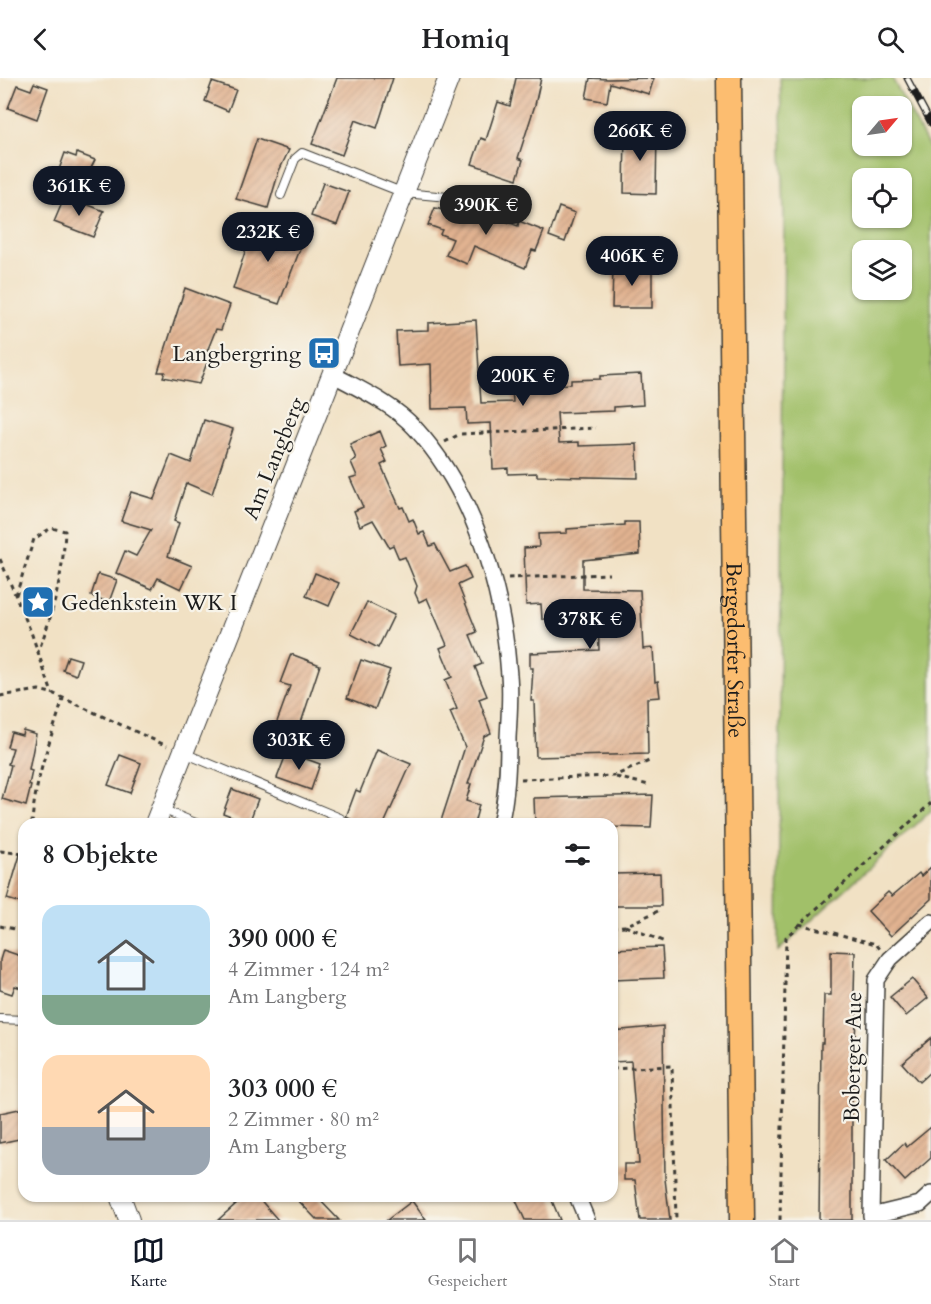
<!DOCTYPE html>
<html lang="de">
<meta charset="utf-8">
<style>
body{margin:0;font-family:Cardo,serif;background:#f6f6f6;color:#202124;height:100vh;display:flex;flex-direction:column;font-size:22px;white-space:nowrap}
*{box-sizing:border-box;margin:0}
p{font-size:20px;color:#757577}
.icon{flex:none;width:33px;height:33px;fill:none;stroke:currentColor;stroke-width:2;stroke-linecap:round;stroke-linejoin:round}
.map{position:relative;flex:1;overflow:hidden}
.side{position:absolute;left:18px;top:740px;width:600px;height:384px;display:flex;flex-direction:column;background:#fff;border-radius:18px;box-shadow:0 2px 4px #0004}
.side>*{flex:none}
.needle{width:39px;rotate:61deg}
.buttons{position:absolute;left:852px;top:18px;display:grid;gap:12px}
.buttons a{display:grid;place-items:center;width:60px;height:60px;border-radius:12px;background:#fff;box-shadow:0 2px 4px #0004;font-size:30px}
.price{position:absolute;translate:-50% -51px;padding:0 14px;border-radius:21px;background:#111827;color:#fff;font-size:20px;line-height:39px;filter:drop-shadow(0 2px 3px #0008)}
.price::after{content:'';position:absolute;left:50%;top:36px;width:18px;height:14px;margin-left:-9px;background:inherit;clip-path:polygon(0 0,100% 0,50% 100%)}
.price.selected{background:#222;color:#fff}
ul{padding:0;list-style:none}
li{display:flex;align-items:center;gap:18px;height:150px;padding:0 24px}
li span{display:grid;place-items:center;flex:none;width:168px;height:120px;border-radius:18px;color:#555}
li>.icon{margin-inline-start:auto}
span .icon{width:72px;height:72px;fill:#fffc;stroke-width:1}
li b{font-size:26px}
h2{display:flex;justify-content:space-between;align-items:center;height:72px;padding:0 24px;font-size:26px}
header{display:flex;justify-content:space-between;align-items:center;height:78px;padding:0 24px;background:#fff;font-size:27px;font-weight:600}
.dock{display:flex;justify-content:space-around;align-items:center;height:84px;border-top:2px solid #e0e0e0;background:#fff;font-size:16px;color:#757577}
.dock a{display:grid;justify-items:center;gap:3px}
.dock .selected{color:#111827}
.map>svg:first-child{display:block}
</style>
<header><svg class="icon" aria-label="back" viewBox="0 0 24 24"><path d="M15 5l-7 7 7 7"/></svg>Homiq<svg class="icon" aria-label="search" viewBox="0 0 24 24"><circle cx="10" cy="10" r="6"/><path d="M15 15l6 6"/></svg></header>
<div class="map">
<svg width="931" height="1142" viewBox="0 0 931 1142">
<defs>
<pattern id="building-hatch" width="6" height="6" patternUnits="userSpaceOnUse" patternTransform="scale(1.5)"><rect width="6" height="6" fill="#e1b290"/><path d="M-1 1l2-2M0 6l6-6M5 7l2-2" fill="none" stroke="#c0987c"/></pattern>
</defs>
<rect width="100%" height="100%" fill="#f7f3e8"/>
<filter id="ink" filterUnits="userSpaceOnUse"><feTurbulence type="fractalNoise" baseFrequency=".0167" numOctaves="2"/><feDisplacementMap in="SourceGraphic" scale="12" xChannelSelector="R" yChannelSelector="G"/><feConvolveMatrix kernelMatrix="1 2 1 2 8 2 1 2 1" color-interpolation-filters="sRGB"/></filter>
<filter id="wash" filterUnits="userSpaceOnUse"><feTurbulence type="fractalNoise" baseFrequency=".008" numOctaves="4" result="noise"/><feDisplacementMap in="SourceGraphic" scale="24" xChannelSelector="R" yChannelSelector="G"/><feGaussianBlur stdDeviation="1.35" result="paint"/><feColorMatrix in="noise" values="0 0 0 0 0 0 0 0 0 0 0 0 0 0 0 0 0 1.4 0 .05"/><feComposite in="paint" operator="in"/></filter>
<g filter="url(#wash)">
<rect width="100%" height="100%" fill="#f1e1c4"/>
<path fill="#a1c069" stroke="#5e6e42" stroke-width="1.5" fill-rule="evenodd" d="M780 0H892L931 73V733L778 873 784 139ZM862 28H902V68H862ZM862 100H902V140H862ZM862 172H902V212H862Z"/>
<g id="blocks">
<g fill="url(#building-hatch)">
<path d="M337 0H393L377 50 355 42 342 77 312 66Z"/>
<path d="M516 0H541L535 27 518 80 523 82 517 101 472 86 481 60 486 62 498 24 510 28Z"/>
<path d="M590 0 608 1 654 0 649 16 610 5 607 24 586 20Z"/>
<path d="M212 4 236 12 228 33 205 23Z"/>
<path d="M34 5 48 10 37 41 8 30 17 7 31 12Z"/>
<path d="M625 52 657 53 656 116 624 115Z"/>
<path d="M257 61 289 72 279 93 268 130 236 121Z"/>
<path d="M65 75 76 79 77 75 95 82 81 109 56 100Z"/>
<path d="M323 105 349 114 337 147 311 138Z"/>
<path d="M65 118 104 133 93 159 54 144Z"/>
<path d="M466 128 518 148 519 143 544 153 536 173 532 172 525 190 474 168 467 186 446 177 453 161 440 156 442 152 428 147 435 130 462 137Z"/>
<path d="M559 129 575 135 565 164 549 158Z"/>
<path d="M255 143 304 161 279 226 233 211Z"/>
<path d="M613 188H652V230H612Z"/>
<path d="M185 210 230 227 221 252 216 251 204 281 208 282 199 306 163 299 165 294H158Z"/>
<path d="M476 242 481 325 513 324 512 310 571 306V302L600 301V298L641 296 643 327 614 329V333L557 335 559 365 579 364V368L637 366 638 400 537 398V395L508 396V390L493 391 491 345 467 346 466 330 432 331 431 286 398 288 396 253 428 252V245Z"/>
<path d="M204 342 233 351 212 416 186 405 174 443 179 445 168 478 192 488 181 511 158 500 152 511 116 495 125 473 136 478 151 452 121 443 131 414 154 421 171 377 191 385Z"/>
<path d="M380 353 386 368 381 371 387 384 381 387 400 430 403 429 409 443 413 441 419 456 424 454 430 468 435 466 450 494 465 488 471 501 458 507 477 554 470 557 482 586 475 589 487 618 479 621 491 655 484 658 468 706H471L466 723 479 727 474 746H440L465 669 450 634 457 631 445 602 452 599 440 570 447 567 427 520 419 524 415 515 417 508 405 479 399 481 393 467 389 469 373 442 360 448 354 433 363 429 350 400 357 398 351 384 356 381 350 366Z"/>
<path d="M625 444H639L640 476 583 482V511L640 512 643 571 653 570 655 604 658 603 660 619 647 620 648 676 536 679 534 623H531L533 590H530V575L599 572 598 542 542 541 541 526 526 527 524 470 539 469 538 456 567 455V451L625 447Z"/>
<path d="M315 495 339 505 329 528 306 518Z"/>
<path d="M98 496 117 502 109 524 91 518Z"/>
<path d="M367 524 394 537 378 570 351 556Z"/>
<path d="M291 576 320 587 296 660 274 652 290 608 280 605Z"/>
<path d="M68 578 81 582 76 597 63 592Z"/>
<path d="M361 582 390 592 375 631 347 620Z"/>
<path d="M23 652 36 656 29 692 32 693 29 707 31 708 26 728 2 721 11 687 8 686 13 670 7 669 11 654 22 657Z"/>
<path d="M377 672 411 686 384 746H361L346 739 356 712 360 714Z"/>
<path d="M287 674 320 686 311 712 277 700Z"/>
<path d="M120 677 141 685 130 715 108 707Z"/>
<path d="M232 711 258 721 249 745 223 735Z"/>
<path d="M653 717 651 750 612 749V746H535L534 720Z"/>
<path d="M20 777 24 778V826L7 821Z"/>
<path d="M931 789V821L891 858 868 833 888 814 892 818 919 795 921 798Z"/>
<path d="M660 795 661 828H612V796Z"/>
<path d="M662 869 664 900 612 902V871Z"/>
<path d="M3 872 24 879V911L15 908 12 916 0 912V882Z"/>
<path d="M831 873 855 874 854 917H858L852 1000V1142H819L821 965H823L824 917H831Z"/>
<path d="M912 901 928 920 906 938 890 919Z"/>
<path d="M663 948 665 1101 670 1142H640L635 1102H624V1086H639L631 983 612 984V953Z"/>
<path d="M931 960V993L919 1004 902 985Z"/>
<path d="M24 1030V1060L0 1065V1035Z"/>
<path d="M931 1049V1080L905 1103 886 1082 904 1065 907 1069Z"/>
<path d="M245 1118H257L278 1142H218Z"/>
<path d="M294 1118H316L339 1142H317Z"/>
<path d="M514 1118H550L560 1142H525Z"/>
<path d="M412 1123 426 1142H387Z"/>
</g>
</g>
</g>
<g filter="url(#ink)">
<use href="#blocks" fill-opacity="0" stroke="#3c3a35" stroke-width="1.5"/>
<g fill="none" stroke-linecap="round" stroke-linejoin="round">
<defs>
<g id="service">
<path d="M281 117 295 81 302 75 404 115 481 122 521 131"/>
<path d="M184 675 340 740"/>
<path d="M162 731 198 746"/>
<path d="M0 941 24 942"/>
</g>
<g id="minor">
<path d="M332 296C361 312 393 326 415 350 474 414 503 511 509 597 511 617 509 639 508 660 508 690 507 717 500 746"/>
<path d="M931 844 890 881 876 902 871 1138 920 1126 931 1116"/>
<path d="M577 1118 587 1142"/>
</g>
<g id="tertiary">
<path d="M155 746 449 0"/>
<path d="M120 1118 129 1142"/>
</g>
<g id="primary">
<path id="s1" d="M729 0 742 1142"/>
</g>
</defs>
<use href="#service" stroke="#3c3a35" stroke-width="10"/>
<use href="#minor" stroke="#3c3a35" stroke-width="18"/>
<use href="#tertiary" stroke="#3c3a35" stroke-width="22"/>
<use href="#primary" stroke="#3c3a35" stroke-width="27"/>
<g stroke="#3c3a35" stroke-width="3" stroke-dasharray="4.5 4.5" stroke-linecap="butt">
<path d="M445 364 460 356 596 350"/>
<path d="M0 481 31 554 52 615 167 668"/>
<path d="M508 500 609 496"/>
<path d="M16 517 34 461 51 450 65 453C63 496 54 533 38 574"/>
<path d="M0 618 39 612 51 615"/>
<path d="M616 699 649 707"/>
<path d="M521 701 614 698 649 683"/>
<path d="M32 746C34 704 51 660 63 621"/>
<path d="M0 773 24 776"/>
<path d="M799 846 876 866 880 871"/>
<path d="M0 848 24 853"/>
<path d="M625 848 665 864"/>
<path d="M612 849 625 848 658 833"/>
<path d="M612 991 672 988 676 1142"/>
<path d="M780 1142 786 859 931 725"/>
</g>
<use href="#service" stroke="#fff" stroke-width="8"/>
<use href="#minor" stroke="#fff" stroke-width="15"/>
<use href="#tertiary" stroke="#fff" stroke-width="20"/>
<use href="#primary" stroke="#fcbd6f" stroke-width="24"/>
<defs>
<path id="rail" d="M907 0 931 45"/>
</defs>
<use href="#rail" stroke="#1c1c1c" stroke-width="7"/>
<use href="#rail" stroke="#f7f3e8" stroke-width="4.5" stroke-dasharray="14" stroke-linecap="butt"/>
</g>
</g>
<defs>
<symbol id="bus-square" viewBox="-11 -11 22 22"><rect x="-9" y="-9" width="18" height="18" rx="4" fill="#1f6fb2" stroke="#f7f3e8"/><path d="M-5-6H5V4H4V6H2V4H-2V6H-4V4H-5ZM-3.5-4V0h7V-4ZM-3.5 1.2v1.5H-2V1.2ZM2 1.2v1.5H3.5V1.2Z" fill="#fff"/></symbol>
<symbol id="sight-square" viewBox="-11 -11 22 22"><rect x="-9" y="-9" width="18" height="18" rx="4" fill="#1f6fb2" stroke="#f7f3e8"/><path d="M0-6L1.8-2.2L6-1.7L2.9 1.2L3.7 5.4L0 3.3L-3.7 5.4L-2.9 1.2L-6-1.7L-1.8-2.2Z" fill="#fff"/></symbol>
</defs>
<g fill-rule="evenodd">
<use href="#bus-square" x="305" y="256" width="38" height="38"/>
<use href="#sight-square" x="19" y="505" width="38" height="38"/>
</g>
<g text-anchor="middle" stroke-width="4.5" stroke-linejoin="round" paint-order="stroke">
<g font-size="22" fill="#1c1c1c" stroke="#f7f3e8" text-anchor="end">
<text x="301" y="283">Langbergring</text>
<text x="61" y="532" text-anchor="start">Gedenkstein WK I</text>
</g>
<g font-size="22" fill="#1c1c1c" stroke="#f7f3e8">
<text transform="translate(273 380) rotate(-68)" y="8">Am Langberg</text>
<text dy="8" stroke="none"><textPath href="#s1" startOffset="572">Bergedorfer Straße</textPath></text>
<text transform="translate(852 979) rotate(-89)" y="8">Boberger Aue</text>
</g>
</g>
</svg>
<div class="buttons">
<a><svg class="needle" viewBox="-14 -14 28 28"><path d="M0-13l5 13h-10z" fill="#e53935"/><path d="M0 13l5-13h-10z" fill="#757577"/></svg></a>
<a><svg class="icon" aria-label="locate" viewBox="0 0 24 24"><circle cx="12" cy="12" r="6"/><path d="M12 2v4M12 18v4M2 12h4M18 12h4"/></svg></a>
<a><svg class="icon" aria-label="layers" viewBox="0 0 24 24"><path d="M12 4l9 5-9 5-9-5zM3 14l9 5 9-5"/></svg></a>
</div>
<b class="price" style="left:640px;top:84px">266K €</b>
<b class="price" style="left:79px;top:139px">361K €</b>
<b class="price selected" style="left:486px;top:158px">390K €</b>
<b class="price" style="left:268px;top:185px">232K €</b>
<b class="price" style="left:632px;top:209px">406K €</b>
<b class="price" style="left:523px;top:329px">200K €</b>
<b class="price" style="left:590px;top:572px">378K €</b>
<b class="price" style="left:299px;top:693px">303K €</b>
<section class="side">
<h2>8 Objekte<svg class="icon" aria-label="filters" viewBox="0 0 24 24"><path d="M4 7h16M4 17h16"/><circle cx="9" cy="7" r="2"/><circle cx="15" cy="17" r="2"/></svg></h2>
<ul>
<li><span style="background:linear-gradient(#bfe0f5 75%,#7fa58c 0)"><svg class="icon" aria-label="home" viewBox="0 0 24 24"><path d="M3 11l9-7 9 7M6 9v11h12V9"/></svg></span><div><b>390 000 €</b><p>4 Zimmer · 124 m²</p><p>Am Langberg</p></div></li>
<li><span style="background:linear-gradient(#ffd9b3 60%,#9aa5b1 0)"><svg class="icon" aria-label="home" viewBox="0 0 24 24"><path d="M3 11l9-7 9 7M6 9v11h12V9"/></svg></span><div><b>303 000 €</b><p>2 Zimmer · 80 m²</p><p>Am Langberg</p></div></li>
</ul>
</section>
</div>
<nav class="dock">
<a class="selected"><svg class="icon" aria-label="map" viewBox="0 0 24 24"><path d="M3 6l6-2 6 2 6-2v14l-6 2-6-2-6 2zM9 4v14M15 6v14"/></svg>Karte</a>
<a><svg class="icon" aria-label="saved" viewBox="0 0 24 24"><path d="M7 4h10v16l-5-4-5 4z"/></svg>Gespeichert</a>
<a><svg class="icon" aria-label="home" viewBox="0 0 24 24"><path d="M3 11l9-7 9 7M6 9v11h12V9"/></svg>Start</a>
</nav>
